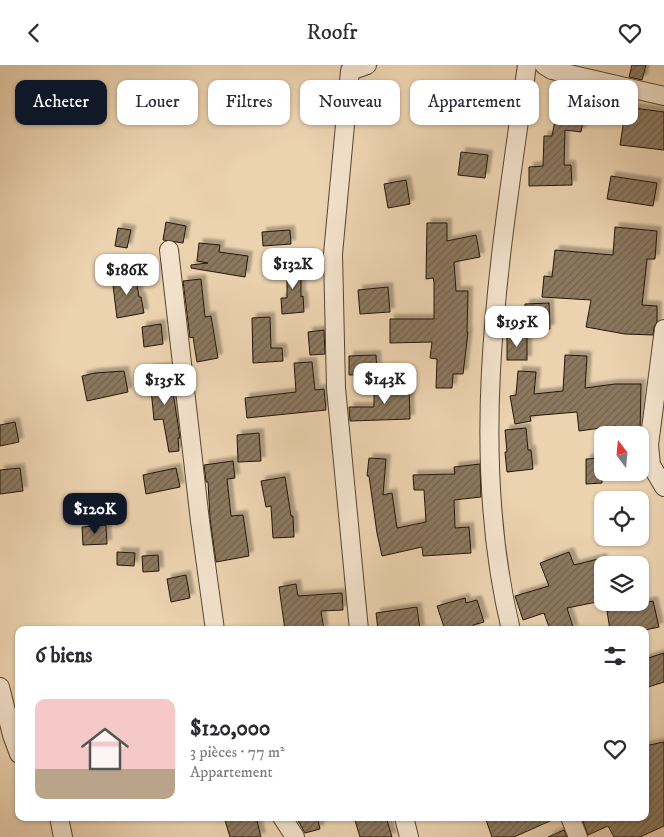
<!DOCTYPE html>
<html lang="fr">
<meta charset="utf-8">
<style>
body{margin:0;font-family:"IM FELL DW Pica",serif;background:#f7f7f7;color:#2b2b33;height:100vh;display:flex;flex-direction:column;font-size:19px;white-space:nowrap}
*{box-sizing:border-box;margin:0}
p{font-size:16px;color:#7c7c81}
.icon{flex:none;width:28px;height:28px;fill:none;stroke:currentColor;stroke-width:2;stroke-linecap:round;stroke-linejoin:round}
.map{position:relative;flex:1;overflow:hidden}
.side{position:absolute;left:15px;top:561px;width:634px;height:195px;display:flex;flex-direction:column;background:#fff;border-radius:10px;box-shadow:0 1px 4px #0004}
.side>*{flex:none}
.hud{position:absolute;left:15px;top:15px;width:635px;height:45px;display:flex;gap:10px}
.needle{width:32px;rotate:344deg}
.controls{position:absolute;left:594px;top:361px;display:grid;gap:10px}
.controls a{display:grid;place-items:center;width:55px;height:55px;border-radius:10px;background:#fff;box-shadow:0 1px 4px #0004;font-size:25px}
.price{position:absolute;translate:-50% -42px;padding:0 11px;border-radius:10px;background:#fff;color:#222;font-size:16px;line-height:32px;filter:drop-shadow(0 1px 2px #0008)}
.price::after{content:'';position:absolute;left:50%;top:30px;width:15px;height:11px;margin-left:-8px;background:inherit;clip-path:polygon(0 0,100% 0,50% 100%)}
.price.active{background:#111827;color:#fff}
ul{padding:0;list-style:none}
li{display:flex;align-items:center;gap:15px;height:125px;padding:0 20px}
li+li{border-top:1px solid #e1e1e2}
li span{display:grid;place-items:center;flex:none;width:140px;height:100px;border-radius:10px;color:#555}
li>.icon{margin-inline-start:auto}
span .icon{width:60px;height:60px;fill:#fffc;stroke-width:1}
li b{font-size:21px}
h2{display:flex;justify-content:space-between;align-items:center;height:60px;padding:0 20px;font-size:21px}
.chip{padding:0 18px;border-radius:10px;background:#fff;box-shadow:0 1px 4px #0004;font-size:18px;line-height:45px}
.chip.active{background:#111827;color:#fff}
header{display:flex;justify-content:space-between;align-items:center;height:65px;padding:0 20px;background:#fff;font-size:22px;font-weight:600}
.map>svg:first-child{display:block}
</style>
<header><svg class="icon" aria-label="back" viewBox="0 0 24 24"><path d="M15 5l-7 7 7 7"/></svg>Roofr<svg class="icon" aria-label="heart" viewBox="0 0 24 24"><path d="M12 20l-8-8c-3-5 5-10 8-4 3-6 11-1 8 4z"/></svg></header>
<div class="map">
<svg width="664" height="772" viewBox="0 0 664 772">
<defs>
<pattern id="building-hatch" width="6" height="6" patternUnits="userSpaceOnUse" patternTransform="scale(1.25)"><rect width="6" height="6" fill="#8c785f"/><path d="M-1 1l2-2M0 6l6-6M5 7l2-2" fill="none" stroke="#72614c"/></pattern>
<filter id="shadow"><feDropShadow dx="4.5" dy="-4.5" stdDeviation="1" flood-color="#0004"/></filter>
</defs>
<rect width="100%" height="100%" fill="#ecd3b0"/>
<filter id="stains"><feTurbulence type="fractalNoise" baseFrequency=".004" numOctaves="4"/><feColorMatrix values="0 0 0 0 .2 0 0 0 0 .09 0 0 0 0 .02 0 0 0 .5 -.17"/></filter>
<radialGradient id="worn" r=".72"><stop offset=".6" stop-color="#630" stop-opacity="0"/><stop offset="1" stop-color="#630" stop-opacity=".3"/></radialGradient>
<g fill="url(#building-hatch)" stroke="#231607" filter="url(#shadow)">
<path d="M632 0H646L642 15 629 12Z"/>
<path d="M558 40 566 41V49L584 51 581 67 565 65 564 100H571L572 120 529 121V102L543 101 544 71H552Z"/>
<path d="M626 42 664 47V85L620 80Z"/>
<path d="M461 87 488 90 485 113 458 110Z"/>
<path d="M611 111 657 118 653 141 607 134Z"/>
<path d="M406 115 410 139 388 143 384 119Z"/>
<path d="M166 157 186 161 183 178 163 175Z"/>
<path d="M427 158H447V176L476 170 480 192 454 197 456 226H468L467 267H468L463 309H453L452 323H436L437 294 430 293 432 277 390 278V254H434V217L433 213 426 214Z"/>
<path d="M615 162 657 166 655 194H647L642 240 657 241V257L654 262 653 270 625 269 586 262 591 235 542 232 544 211 552 212 555 185 613 190Z"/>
<path d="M118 163 131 165 127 183 115 181Z"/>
<path d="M290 165 291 179 263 181 262 167Z"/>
<path d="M199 178 220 180 219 187 248 191 245 212 191 203V200L208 198 197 196Z"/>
<path d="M287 197H301V232L303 231 304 247 282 249 281 233H287Z"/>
<path d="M135 209 139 232H141L144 248 117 253 112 212Z"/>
<path d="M201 214 205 252 211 251 218 293 197 297 193 272 190 273 183 216Z"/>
<path d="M388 222 390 247 360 249 358 225Z"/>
<path d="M549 238 550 264H525V239Z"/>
<path d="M270 252 271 283H282L283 296 253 298 252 253Z"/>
<path d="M161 259 163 279 144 282 142 262Z"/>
<path d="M324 265 325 289 310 290 308 267Z"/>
<rect x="507" y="271" width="20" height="24"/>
<path d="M376 290 377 309 349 310V291Z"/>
<path d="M565 290 587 291 585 323 615 319H641L640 368H615V361L579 366 577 347 530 351 531 356 515 359 510 331 516 330 518 306 536 307 534 329 563 326Z"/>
<path d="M312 297 315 325 324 324 326 345 247 353 245 333 296 327 294 298Z"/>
<path d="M168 303 169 328 173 327 180 373H178L179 386 169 387 163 354 154 355 149 304Z"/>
<path d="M124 306 128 327 87 336 82 311 95 308Z"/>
<path d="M374 321H409L410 354 350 356 349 342H374Z"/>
<path d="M15 357 19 377 0 381V360Z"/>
<path d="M526 363 528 385H531L533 404 507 407 505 387H507L505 365Z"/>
<path d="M259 368 261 396 238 397 237 370Z"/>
<path d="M369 393 386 394 383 430 392 428 397 463 426 457 424 425H414L413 410 455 409 454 402 480 399 481 432 454 435 455 463 469 462 471 488 423 491 422 482 382 491 377 468 369 411H367Z"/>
<path d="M602 393V418L586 419V394Z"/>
<path d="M233 396 235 413 227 414 231 451 243 450 249 491 216 497 210 453 208 417H206L204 400Z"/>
<path d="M20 403 23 426 0 429V405Z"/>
<path d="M176 403 180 422 146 429 143 410Z"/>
<path d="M285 412 291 451H293L294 472 273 473 271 441 266 442 261 416Z"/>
<path d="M106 460 107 479 83 480 82 462Z"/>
<path d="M117 487 135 488 134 501 117 500Z"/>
<path d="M569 487 574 500 602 493V536L567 543 574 565H550L544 548 523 555 515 531 549 521 540 498Z"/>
<path d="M158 490 159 506 143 507 142 491Z"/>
<path d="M186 510 190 533 171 537 167 514Z"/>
<path d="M296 519 298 531 342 528 343 545 321 546 324 565H285L279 522Z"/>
<path d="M465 533 466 538 477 535 484 557 473 560 475 565H445L437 541Z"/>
<path d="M653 536 659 562 645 565H610L607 546Z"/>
<path d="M417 542 420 565H378L376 548Z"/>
<path d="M664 588V617L645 623V594Z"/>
<path d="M664 677V761L640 772H614L608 761 588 770 583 756 592 752H645V681Z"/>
<path d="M224 752H256L261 772H230Z"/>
<path d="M296 752H317L320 764 305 768Z"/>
<path d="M354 752H386L392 772H360Z"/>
<path d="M485 752H559L514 772H492Z"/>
<path d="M564 765 567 772H548Z"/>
</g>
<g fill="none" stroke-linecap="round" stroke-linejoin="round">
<defs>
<g id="minor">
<path d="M544 0 552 5 664 31"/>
<path d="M169 185 200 456 215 565"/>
<path d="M664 264 649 380 651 400 664 422"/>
<path d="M359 565 336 323 333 189 350 6 367 0"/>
<path d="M511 565C466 379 501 186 527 0"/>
<path d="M0 622 12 670 19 689"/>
<path d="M59 752 63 772"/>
<path d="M282 752 295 772"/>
<path d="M404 752 409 772"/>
<path d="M570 752 578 772"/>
</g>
</defs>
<use href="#minor" stroke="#554531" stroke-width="20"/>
<use href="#minor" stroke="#f3e2cc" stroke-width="18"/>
</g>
<rect width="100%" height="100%" filter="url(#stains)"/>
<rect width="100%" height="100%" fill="url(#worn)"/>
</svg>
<div class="controls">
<a><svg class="needle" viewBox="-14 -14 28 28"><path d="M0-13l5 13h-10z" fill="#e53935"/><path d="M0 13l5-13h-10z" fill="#7c7c81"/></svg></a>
<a><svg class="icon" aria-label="locate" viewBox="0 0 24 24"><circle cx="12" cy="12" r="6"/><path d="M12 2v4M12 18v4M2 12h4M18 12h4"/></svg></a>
<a><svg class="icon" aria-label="layers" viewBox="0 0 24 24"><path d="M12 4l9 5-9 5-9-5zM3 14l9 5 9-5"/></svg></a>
</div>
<b class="price" style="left:293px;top:225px">$132K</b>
<b class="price" style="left:127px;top:231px">$186K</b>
<b class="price" style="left:517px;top:283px">$195K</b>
<b class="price" style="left:385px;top:340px">$143K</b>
<b class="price" style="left:165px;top:341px">$135K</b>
<b class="price active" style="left:95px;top:470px">$120K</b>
<div class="hud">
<a class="chip active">Acheter</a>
<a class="chip">Louer</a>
<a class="chip">Filtres</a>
<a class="chip">Nouveau</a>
<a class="chip">Appartement</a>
<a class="chip">Maison</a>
</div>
<section class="side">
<h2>6 biens<svg class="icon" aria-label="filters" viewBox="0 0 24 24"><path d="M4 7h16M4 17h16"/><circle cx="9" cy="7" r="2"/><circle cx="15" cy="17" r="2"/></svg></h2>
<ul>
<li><span style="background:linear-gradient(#f6c9c9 70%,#b9a48a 0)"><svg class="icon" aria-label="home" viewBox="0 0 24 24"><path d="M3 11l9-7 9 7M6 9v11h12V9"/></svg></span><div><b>$120,000</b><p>3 pièces · 77 m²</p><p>Appartement</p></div><svg class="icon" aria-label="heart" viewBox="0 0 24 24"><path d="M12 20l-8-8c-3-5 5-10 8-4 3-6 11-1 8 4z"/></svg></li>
</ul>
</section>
</div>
